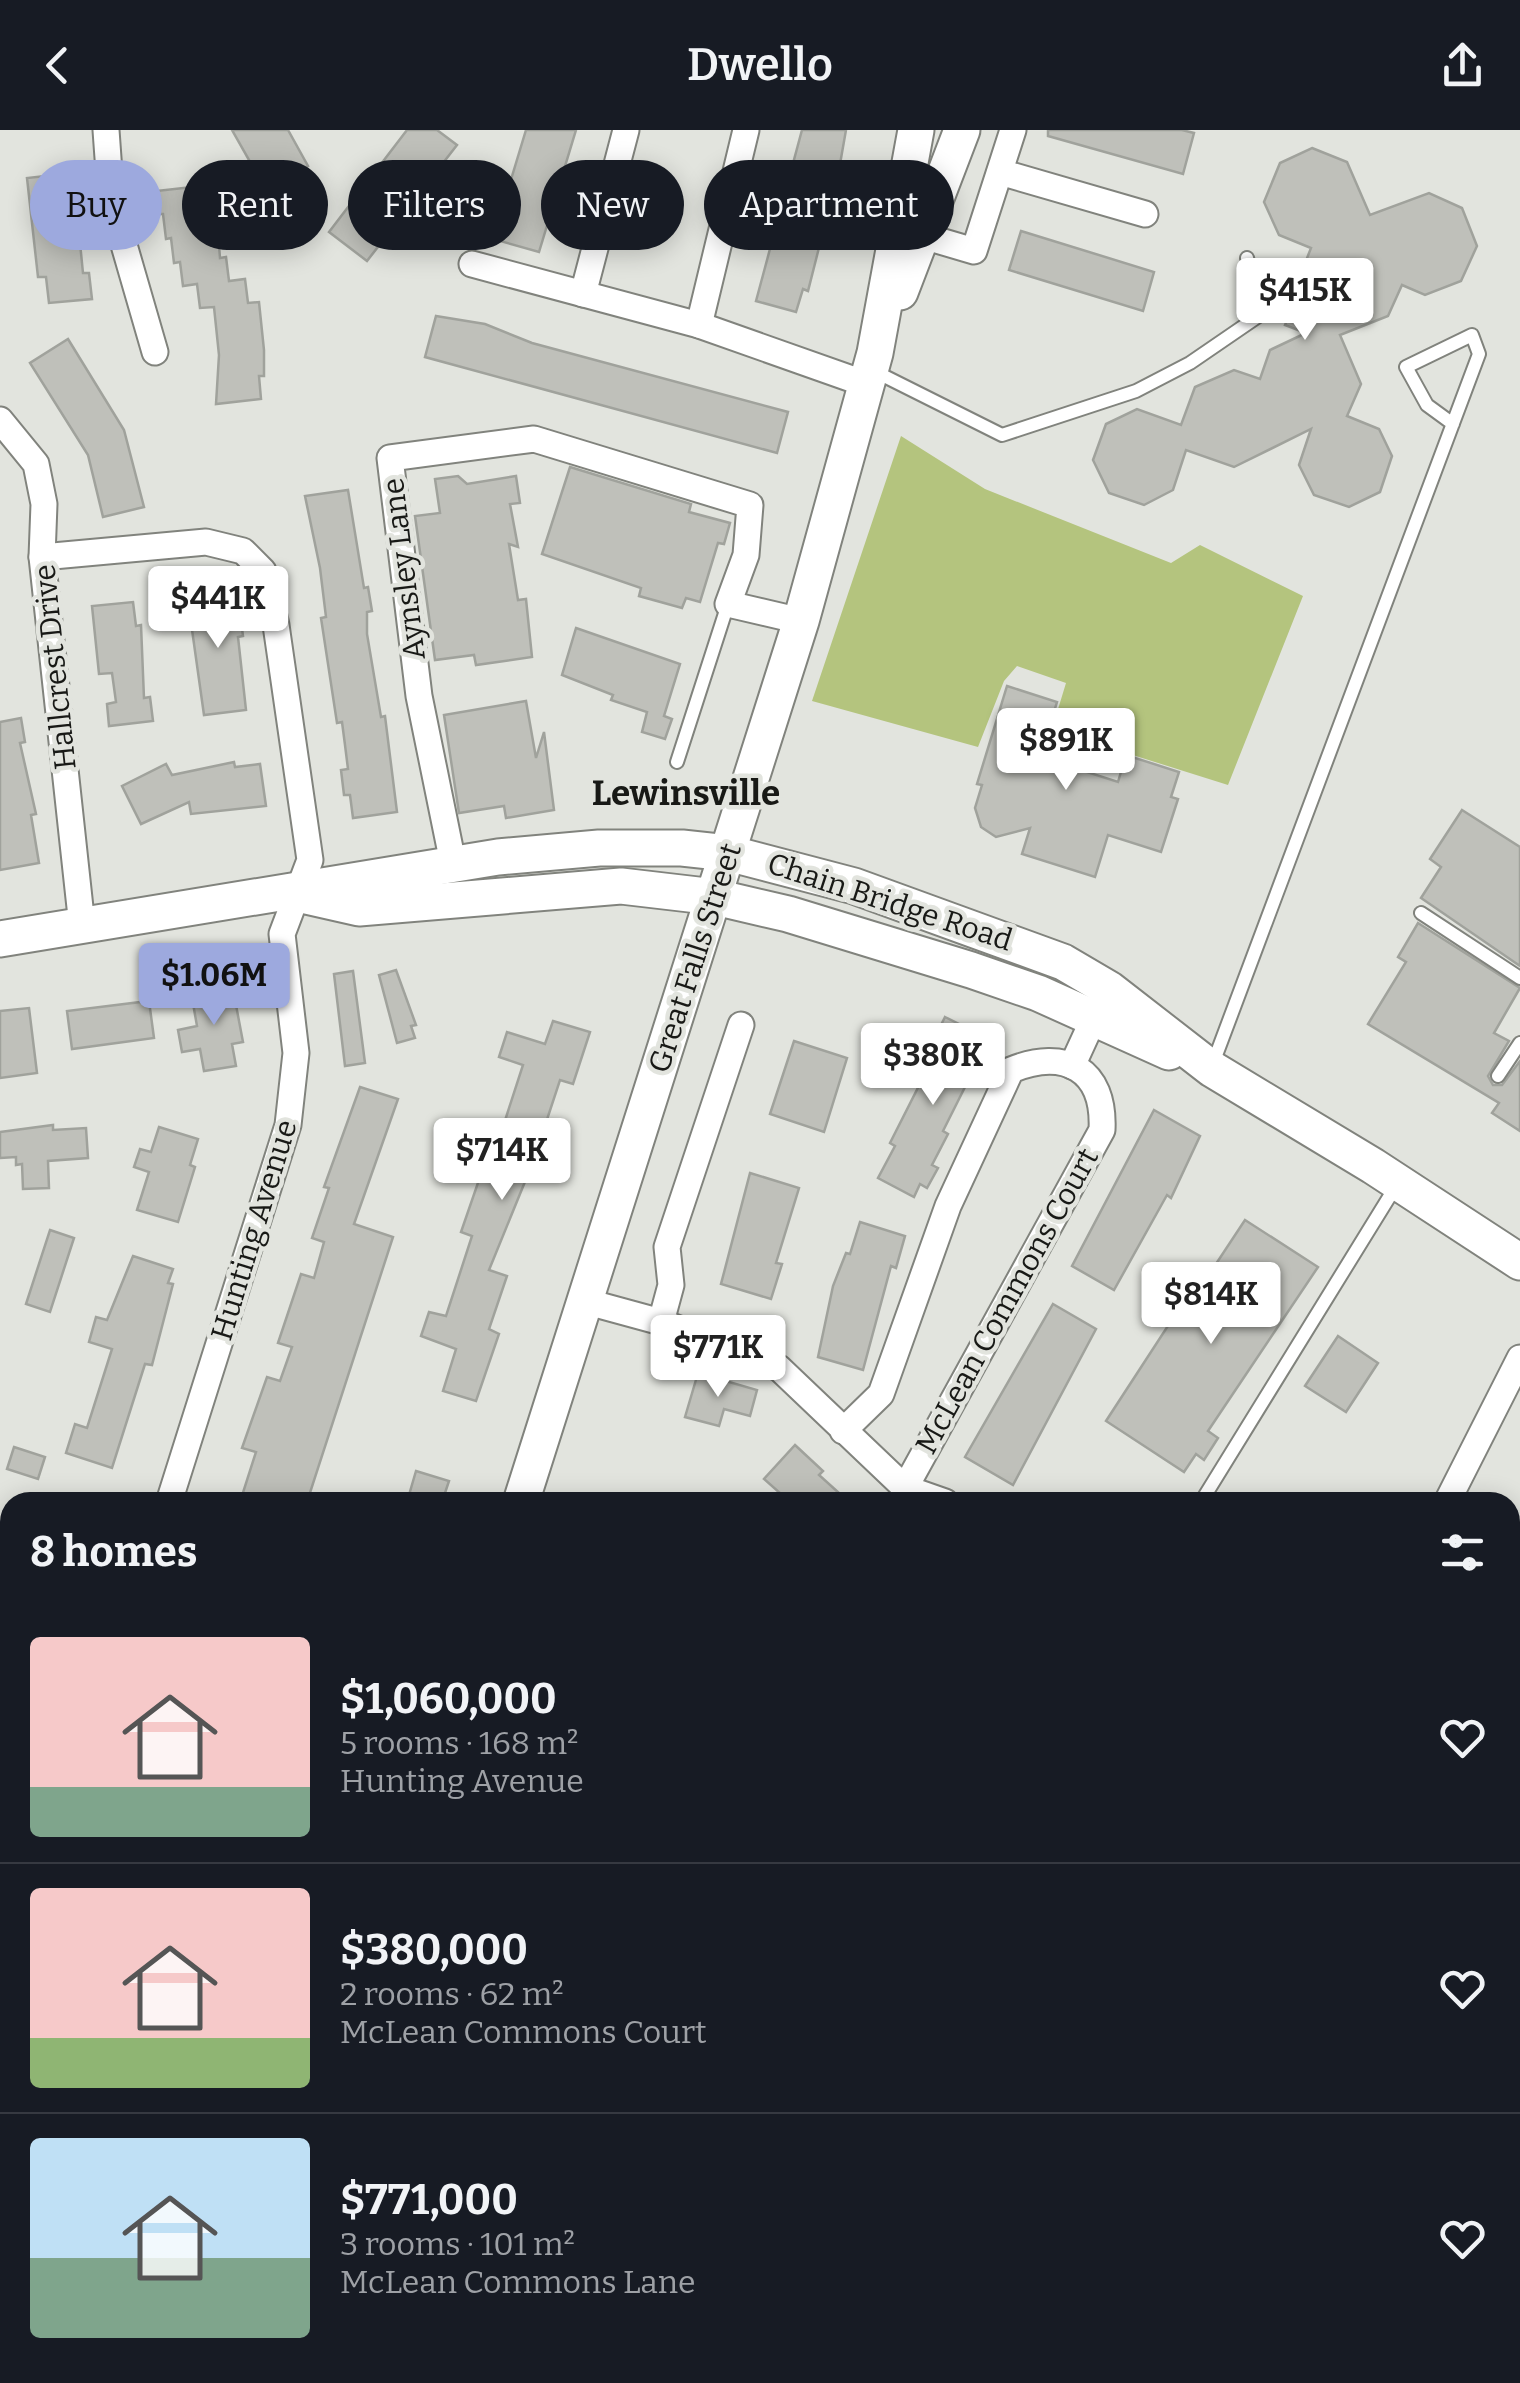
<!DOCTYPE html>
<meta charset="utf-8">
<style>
body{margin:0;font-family:Bitter,serif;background:#242831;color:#f1f3f6;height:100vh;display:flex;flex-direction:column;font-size:38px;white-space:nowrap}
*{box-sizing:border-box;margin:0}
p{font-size:32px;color:#9ea1a6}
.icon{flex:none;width:55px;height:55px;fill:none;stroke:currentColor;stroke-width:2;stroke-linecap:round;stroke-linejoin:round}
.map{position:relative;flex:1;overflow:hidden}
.panel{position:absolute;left:0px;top:1362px;width:1520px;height:892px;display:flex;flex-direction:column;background:#171b24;border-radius:30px 30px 0 0;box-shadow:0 5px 25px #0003}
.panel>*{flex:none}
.guide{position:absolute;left:30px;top:30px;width:1000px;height:90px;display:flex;gap:20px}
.price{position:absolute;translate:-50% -85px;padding:0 22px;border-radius:10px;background:#fff;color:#222;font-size:32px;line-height:65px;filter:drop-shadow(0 2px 5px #0008)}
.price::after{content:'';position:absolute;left:50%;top:60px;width:30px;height:22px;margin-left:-15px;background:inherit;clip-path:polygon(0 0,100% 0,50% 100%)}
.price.selected{background:#9da9de;color:#111}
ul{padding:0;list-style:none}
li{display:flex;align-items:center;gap:30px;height:250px;padding:0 30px}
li+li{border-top:2px solid #363941}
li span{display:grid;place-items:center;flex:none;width:280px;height:200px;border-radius:10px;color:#555}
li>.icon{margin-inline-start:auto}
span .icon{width:120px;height:120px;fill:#fffc;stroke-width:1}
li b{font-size:42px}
h2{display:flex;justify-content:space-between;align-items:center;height:120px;padding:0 30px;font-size:42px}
.tag{padding:0 35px;border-radius:45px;background:#171b24;box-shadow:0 5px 25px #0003;font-size:35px;line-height:90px}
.tag.selected{background:#9da9de;color:#111}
header{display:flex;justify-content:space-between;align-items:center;height:130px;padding:0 30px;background:#171b24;font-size:45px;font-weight:600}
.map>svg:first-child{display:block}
</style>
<header><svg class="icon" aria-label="back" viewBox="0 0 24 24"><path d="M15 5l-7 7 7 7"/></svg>Dwello<svg class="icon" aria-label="share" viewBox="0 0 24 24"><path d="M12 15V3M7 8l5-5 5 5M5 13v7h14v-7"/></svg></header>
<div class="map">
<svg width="1520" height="2253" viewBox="0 0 1520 2253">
<rect width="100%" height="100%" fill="#e2e4de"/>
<g fill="#b4c47e">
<path d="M901 306 985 359 1171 433 1200 415 1303 466 1228 655 1120 621 1117 631 1048 612 1066 553 1017 536 1004 551 978 617 812 571Z"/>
<path d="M0 1493 10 1498V1820L0 1851Z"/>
<path d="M357 2245H903L899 2253H381Z"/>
</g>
<g fill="#bfc0ba" stroke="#a0a29c" stroke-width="2.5">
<path d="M232 0H288L308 36 266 60Z"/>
<path d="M407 0H437L457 15 367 131 329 102Z"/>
<path d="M526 0H576L539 122 493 109Z"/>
<path d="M802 0H846L830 91 826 90 808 161 803 159 796 182 756 171Z"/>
<path d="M1048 0H1182L1194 3 1183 44 1048 6Z"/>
<path d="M1312 18 1347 32 1370 85 1429 63 1462 78 1477 116 1461 151 1425 165 1402 155 1388 186 1340 205 1361 254 1347 286 1379 299 1392 326 1380 362 1349 377 1314 365 1299 335 1311 299 1234 337 1186 320 1173 360 1144 375 1109 363 1093 330 1106 294 1137 279 1181 295 1195 257 1234 240 1260 249 1270 220 1306 203 1285 195 1293 176 1317 186 1300 146 1311 118 1279 105 1264 72 1280 33Z"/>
<path d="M73 43 83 143H89L92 169 49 173 46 147H38L27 48Z"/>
<path d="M202 56 204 79H211L213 104 218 103 220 128 226 127 229 151 245 149 248 173 259 172 264 220V246H259L261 269 216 274 219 225 214 177 200 178 197 154 183 156 180 132 174 133 171 108 166 109 163 84H159L156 61Z"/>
<path d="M1021 101 1154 142 1143 181 1009 140Z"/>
<path d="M436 186 485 194 532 213 788 282 777 323 425 227Z"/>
<path d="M68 209 124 300 144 377 103 387 88 325 30 233Z"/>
<path d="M570 337 691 374 689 382 730 393 724 414 718 413 700 472 686 468 682 478 639 466 641 458 542 424Z"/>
<path d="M458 346 467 354 516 346 520 373 510 374 518 417 509 414 518 470 526 469 532 527 476 535 474 525 435 530 415 386 440 383 435 349Z"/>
<path d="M348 360 364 458 368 457 372 481 367 482V504L381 587 385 586 397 682 353 688 350 665H344L341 640 348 639 345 615 342 592 337 593 321 488 326 487 320 438 305 366Z"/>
<path d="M230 459 234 483H240L243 506 238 507 246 580 204 585 187 464Z"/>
<path d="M133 472 136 496 141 495 144 568 150 567 153 591 109 596 107 574 116 572 112 543 99 544 92 476Z"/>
<path d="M576 498 680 534 664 586 672 589 665 609 642 602 647 582 611 570 613 565 562 545Z"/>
<path d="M1007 556 1057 572 1040 627 1118 652 1126 625 1179 642 1171 667 1178 669 1161 722 1108 705 1095 747 1022 724 1030 698 996 707 981 697 975 678 982 655 977 654Z"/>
<path d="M526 571 536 628 544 602 554 680 506 688 504 676 459 683 444 585Z"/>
<path d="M21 588 25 612 20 613 36 684 31 685 39 733 0 740V592Z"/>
<path d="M234 632 235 637 260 634 266 676 191 684 189 672 141 694 122 656 166 634 172 645Z"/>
<path d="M1462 680 1520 717V836L1421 768 1441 737 1430 729Z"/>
<path d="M1418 793 1520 858 1494 903 1509 911 1488 946 1493 955H1502L1520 931V1001L1492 983 1499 973 1368 894 1406 832 1398 827Z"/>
<path d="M396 840 416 895 411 896 415 908 397 913 379 845Z"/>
<path d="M353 841 365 933 345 936 334 844Z"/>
<path d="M232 854 243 912 232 914 236 936 204 941 200 919 182 922 178 900 197 896 191 862Z"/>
<path d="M149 871 154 908 72 919 67 881Z"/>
<path d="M29 878 37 943 0 948V881Z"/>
<path d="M945 887 989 909 943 1001 948 1004 932 1035 938 1038 927 1058 920 1054 914 1067 878 1048 895 1016 890 1013 937 920 930 917Z"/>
<path d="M553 891 590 902 573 954 560 950 533 1032 489 1140 507 1146 489 1199 499 1204 476 1271 443 1261 456 1219 421 1206 429 1182 446 1186 472 1106 461 1102 481 1044 487 1046 523 935 499 927 507 902 545 914Z"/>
<path d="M794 911 847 928 824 1002 770 984Z"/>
<path d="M360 957 398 969 354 1094 393 1107 307 1372H240L256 1322 242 1318 267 1247 280 1251 292 1217 278 1213 301 1144 314 1148 324 1112 312 1108 329 1058 324 1057Z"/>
<path d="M1154 980 1200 1006 1171 1068 1167 1065 1114 1160 1072 1136Z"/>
<path d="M53 995V1000L86 998 88 1028 48 1031 49 1058 23 1059 22 1034 16 1035V1027L0 1028V1002Z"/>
<path d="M159 997 198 1009 190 1035 195 1037 178 1092 137 1080 149 1042 134 1037 140 1019 151 1022Z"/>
<path d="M750 1043 799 1058 776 1133 782 1134 771 1169 721 1154Z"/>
<path d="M1245 1090 1318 1137 1208 1301 1218 1308 1204 1330 1196 1324 1184 1342 1106 1291 1203 1142 1208 1146Z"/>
<path d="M860 1092 905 1106 896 1138 891 1136 863 1240 818 1227 833 1156 846 1123 850 1124Z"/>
<path d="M50 1100 74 1108 50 1182 26 1174Z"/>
<path d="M133 1126 173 1139 168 1153 173 1154 152 1235 145 1234 112 1338 66 1323 75 1294 87 1298 112 1219 89 1212 96 1187 107 1190Z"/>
<path d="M1053 1174 1096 1199 1013 1355 965 1327Z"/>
<path d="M1338 1206 1378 1233 1346 1282 1305 1256Z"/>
<path d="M698 1243 757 1260 750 1286 724 1279 719 1296 685 1287Z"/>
<path d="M795 1315 823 1341 819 1345 849 1372H790L764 1349Z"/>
<path d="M14 1317 45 1327 38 1349 7 1339Z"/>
<path d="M416 1341 449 1351 442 1372H407Z"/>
</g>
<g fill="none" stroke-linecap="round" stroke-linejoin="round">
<defs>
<g id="lane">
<path d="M872 240 1002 305 1136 261 1190 233 1263 183 1247 128"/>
<path d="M677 632 728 474"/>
<path d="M1421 783 1520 848"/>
<path d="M1212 936 1479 224 1472 205 1406 237 1427 275 1453 294"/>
<path d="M1498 946 1520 913"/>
<path d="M1201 1372 1396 1056"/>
</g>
<g id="street">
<path d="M106 0 111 70 155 222"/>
<path d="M1000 42 1145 84"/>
<path d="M923 106 974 121 1013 0"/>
<path d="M472 134 699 195 866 254"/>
<path d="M583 164 626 0"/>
<path d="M699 195 746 0"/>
<path d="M0 290 36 334 44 374 42 427 82 796"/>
<path d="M42 427 206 412 243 421 263 441 276 495 310 730 282 804 296 923 288 995 169 1372"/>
<path d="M453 733 419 566 390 328 534 309 750 375 746 425 728 474 801 491"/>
<path d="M1072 936 1094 888"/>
<path d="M584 1171 661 1192 779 1238 905 1358 945 1372"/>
<path d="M661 1192 671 1155 667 1117 741 895"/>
<path d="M843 1301 881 1264 948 1076 1011 940C1065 918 1105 939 1102 1000L905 1358"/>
<path d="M1447 1372 1520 1228"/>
<path d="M0 1892 10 1866"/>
<path d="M1510 2075 1520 2056"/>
<path d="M985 2245 1000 2253"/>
<path d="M1413 2253 1417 2245"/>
</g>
<g id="secondary">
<path d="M900 162 962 0"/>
<path d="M306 766 359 778 621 756 715 767 788 784 971 840 1038 863 1169 922"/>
<path d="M0 809 498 727 599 718H682L728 723 854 756 1063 832 1109 859 1212 939 1373 1036 1520 1132"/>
<path d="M521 1372 801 491 875 223 916 0"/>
<path d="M240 2253 242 2245"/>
</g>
</defs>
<use href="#lane" stroke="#81837d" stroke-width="16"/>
<use href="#street" stroke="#81837d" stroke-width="29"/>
<use href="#secondary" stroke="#81837d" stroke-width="39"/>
<use href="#lane" stroke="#fff" stroke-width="12"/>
<use href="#street" stroke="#fff" stroke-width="25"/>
<use href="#secondary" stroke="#fff" stroke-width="35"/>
</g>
<g text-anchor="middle" stroke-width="9" stroke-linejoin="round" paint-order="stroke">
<g font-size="30" fill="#181916" stroke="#e2e4de">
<text transform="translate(404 439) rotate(-97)" y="10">Aynsley Lane</text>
<text transform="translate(55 537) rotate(-96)" y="10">Hallcrest Drive</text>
<text transform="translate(890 772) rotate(18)" y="10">Chain Bridge Road</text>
<text transform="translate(695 828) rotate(-72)" y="10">Great Falls Street</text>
<text transform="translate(254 1100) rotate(-73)" y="10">Hunting Avenue</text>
<text transform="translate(1007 1171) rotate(-61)" y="10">McLean Commons Court</text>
</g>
<g font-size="35" font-weight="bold" fill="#181916" stroke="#e2e4de">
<text x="686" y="675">Lewinsville</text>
</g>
</g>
</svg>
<b class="price" style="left:1305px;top:213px">$415K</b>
<b class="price" style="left:218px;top:521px">$441K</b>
<b class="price" style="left:1066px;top:663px">$891K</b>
<b class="price selected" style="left:214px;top:898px">$1.06M</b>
<b class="price" style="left:933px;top:978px">$380K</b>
<b class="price" style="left:502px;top:1073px">$714K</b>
<b class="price" style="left:1211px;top:1217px">$814K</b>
<b class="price" style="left:718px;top:1270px">$771K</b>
<div class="guide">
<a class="tag selected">Buy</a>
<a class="tag">Rent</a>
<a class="tag">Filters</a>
<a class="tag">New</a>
<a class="tag">Apartment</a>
</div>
<section class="panel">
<h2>8 homes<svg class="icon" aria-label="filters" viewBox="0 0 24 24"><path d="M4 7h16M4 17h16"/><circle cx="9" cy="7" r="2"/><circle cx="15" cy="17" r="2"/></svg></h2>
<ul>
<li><span style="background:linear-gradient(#f6c9c9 75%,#7fa58c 0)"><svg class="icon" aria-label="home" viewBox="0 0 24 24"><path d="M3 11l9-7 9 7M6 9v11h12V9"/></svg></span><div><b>$1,060,000</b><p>5 rooms · 168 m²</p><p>Hunting Avenue</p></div><svg class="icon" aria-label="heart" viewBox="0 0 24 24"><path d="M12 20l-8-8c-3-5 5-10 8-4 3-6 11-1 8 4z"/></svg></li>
<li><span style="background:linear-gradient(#f6c9c9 75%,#8fb573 0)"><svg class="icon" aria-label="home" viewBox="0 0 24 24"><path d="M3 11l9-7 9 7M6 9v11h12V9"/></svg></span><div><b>$380,000</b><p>2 rooms · 62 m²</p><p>McLean Commons Court</p></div><svg class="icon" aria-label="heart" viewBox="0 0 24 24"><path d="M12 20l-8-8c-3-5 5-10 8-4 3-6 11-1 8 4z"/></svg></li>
<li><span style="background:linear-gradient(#bfe0f5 60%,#7fa58c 0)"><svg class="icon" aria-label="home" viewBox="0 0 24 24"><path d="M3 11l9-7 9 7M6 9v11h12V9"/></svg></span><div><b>$771,000</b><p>3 rooms · 101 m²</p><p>McLean Commons Lane</p></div><svg class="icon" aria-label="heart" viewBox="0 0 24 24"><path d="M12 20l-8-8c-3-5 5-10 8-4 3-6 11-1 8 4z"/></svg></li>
</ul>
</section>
</div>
